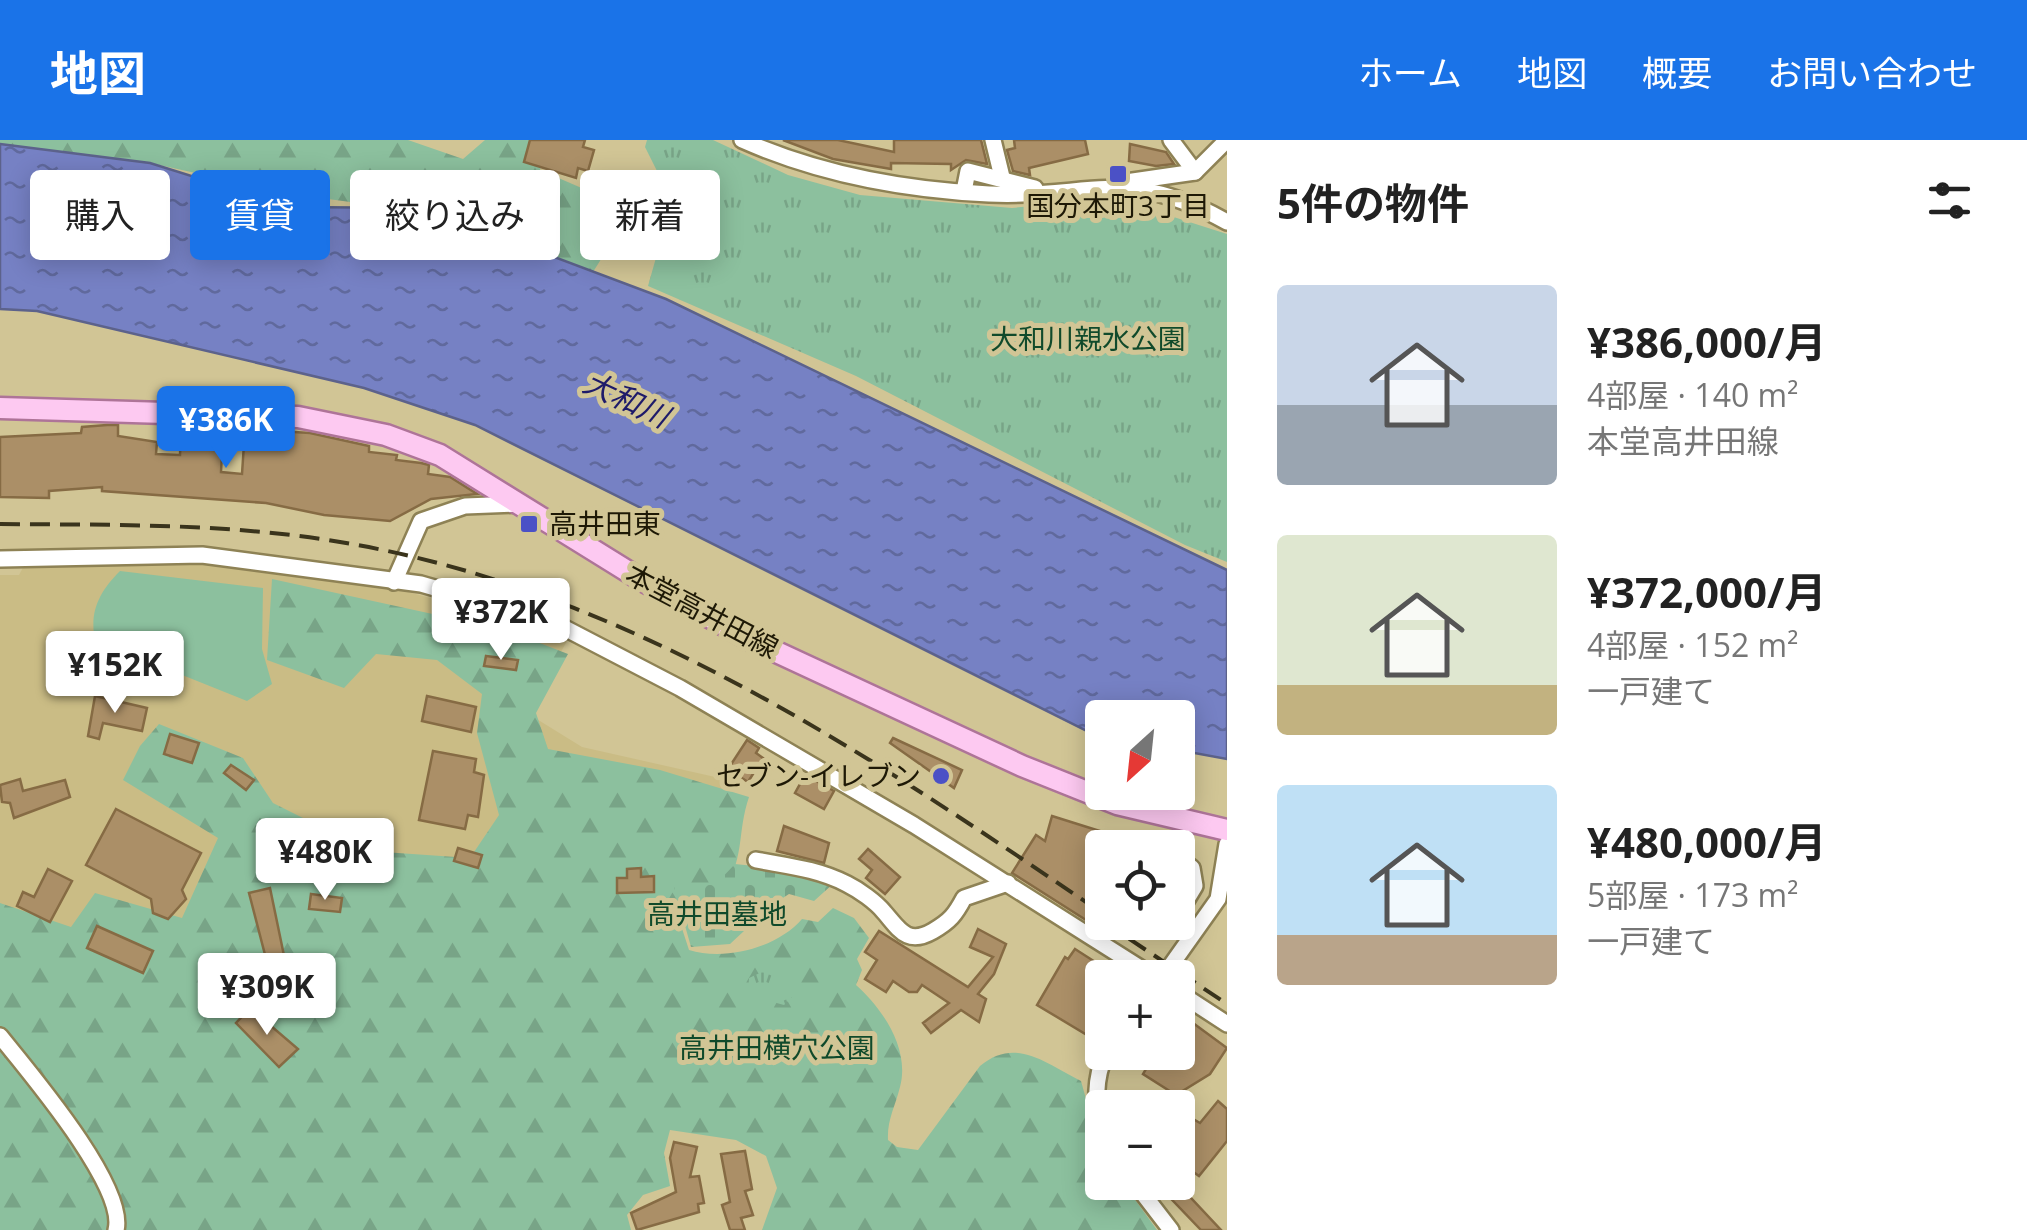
<!DOCTYPE html>
<html lang="ja">
<meta charset="utf-8">
<style>
body{margin:0;font-family:"Open Sans","Noto Sans JP",sans-serif;background:#f6f6f6;color:#222;height:100vh;display:flex;flex-direction:column;font-size:38px;white-space:nowrap}
*{box-sizing:border-box;margin:0}
p{font-size:32px;color:#767676}
.icon{flex:none;width:55px;height:55px;fill:none;stroke:currentColor;stroke-width:2;stroke-linecap:round;stroke-linejoin:round}
.map{position:relative;flex:1;overflow:hidden}
.panel{display:flex;flex-direction:column;background:#fff;width:800px}
.panel>*{flex:none}
.top-card{position:absolute;left:30px;top:30px;width:950px;height:90px;display:flex;gap:20px}
.needle{width:65px;rotate:207deg}
.buttons{position:absolute;left:1085px;top:560px;display:grid;gap:20px}
.buttons a{display:grid;place-items:center;width:110px;height:110px;border-radius:10px;background:#fff;box-shadow:0 5px 25px #0003;font-size:50px}
.price{position:absolute;translate:-50% -85px;padding:0 22px;border-radius:10px;background:#fff;color:#222;font-size:32px;line-height:65px;filter:drop-shadow(0 2px 5px #0008)}
.price::after{content:'';position:absolute;left:50%;top:60px;width:30px;height:22px;margin-left:-15px;background:inherit;clip-path:polygon(0 0,100% 0,50% 100%)}
.price.active{background:#1a73e8;color:#fff}
ul{padding:0;list-style:none}
li{display:flex;align-items:center;gap:30px;height:250px;padding:0 50px}
li span{display:grid;place-items:center;flex:none;width:280px;height:200px;border-radius:10px;color:#555}
li>.icon{margin-inline-start:auto}
span .icon{width:120px;height:120px;fill:#fffc;stroke-width:1}
li b{font-size:42px}
h2{display:flex;justify-content:space-between;align-items:center;height:120px;padding:0 50px;font-size:42px}
.chip{padding:0 35px;border-radius:10px;background:#fff;box-shadow:0 5px 25px #0003;font-size:35px;line-height:90px}
.chip.active{background:#1a73e8;color:#fff}
header{display:flex;align-items:center;gap:60px;box-sizing:border-box;height:140px;padding:0 50px;background:#1a73e8;color:#fff}
header strong{font-size:48px}
nav{display:flex;gap:55px;margin-inline-start:auto;font-size:35px}
main{display:flex;flex:1;min-height:0}
.map>svg:first-child{display:block}
</style>
<header>
<strong>地図</strong>
<nav><a>ホーム</a><a>地図</a><a>概要</a><a>お問い合わせ</a></nav>
</header>
<main>
<div class="map">
<svg width="1227" height="1090" viewBox="0 0 1227 1090">
<defs>
<pattern id="forest-firs" width="22" height="20" patternUnits="userSpaceOnUse" patternTransform="scale(2.5)"><rect width="22" height="20" fill="#8cc09e"/><path d="M5 1l3.5 6h-7zM16 11l3.5 6h-7z" fill="#78a487"/></pattern>
<pattern id="cemetery-stones" width="16" height="16" patternUnits="userSpaceOnUse" patternTransform="scale(2.5)"><rect width="16" height="16" fill="#8cc09e"/><path d="M2 7V4a2 2 0 0 1 4 0v3zM10 15v-3a2 2 0 0 1 4 0v3z" fill="#78a487"/></pattern>
<pattern id="park-tufts" width="24" height="20" patternUnits="userSpaceOnUse" patternTransform="scale(2.5)"><rect width="24" height="20" fill="#8cc09e"/><path d="M3 7l-1-3M5 7V3M7 7l1-3M15 17l-1-3M17 17v-4M19 17l1-3" fill="none" stroke="#78a487"/></pattern>
<pattern id="water-ripples" width="26" height="14" patternUnits="userSpaceOnUse" patternTransform="scale(2.5)"><rect width="26" height="14" fill="#7681c4"/><path d="M2 4q2-2 4 0t4 0M15 11q2-2 4 0t4 0" fill="none" stroke="#60699d"/></pattern>
</defs>
<rect width="100%" height="100%" fill="#d1c595"/>
<path fill="#cabc85" d="M27 420 185 421 267 431 404 451 548 489 567 501 527 573 582 607 724 639 725 721 401 835 0 785V435H19Z"/>
<g fill="url(#forest-firs)">
<path d="M0 0H408L463 19 485 0H547L540 30 614 62 620 89 593 132 439 74 291 54 150 23 0 5Z"/>
<path d="M272 439 506 490 568 514 536 573 548 609 660 630 749 657C737 693 745 713 726 747L688 751 676 770 689 810C725 821 777 808 802 779L818 782 833 768 854 778 869 798 857 819 862 830 856 845C884 870 910 910 900 947 895 967 887 980 888 1000L897 1007 918 1010 980 926C1016 896 1046 924 1081 941L1102 1016V1042L1123 1043 1157 1090H762L777 1048 766 1016 736 1000 670 990 664 1013 670 1046 643 1055 627 1075 631 1090H0V763L71 787 95 753 182 778 218 698 123 640 140 606 159 584 243 618 273 663 369 711 470 718 499 675 477 593 482 554 437 520 376 514 344 548 267 520Z"/>
</g>
<path fill="url(#cemetery-stones)" d="M735 724 815 732 834 743 814 761 789 754 775 763 758 762V778L730 804 691 807 673 743 715 745Z"/>
<g fill="url(#park-tufts)">
<path d="M647 0H713L788 35 860 55 1012 68 1114 58 1227 94V422L1185 405 856 236 648 146 672 61 645 7Z"/>
<path d="M762 832 784 836 793 844 794 855 784 865 748 855 749 838Z"/>
</g>
<path fill="#8cc09e" d="M120 431 263 448 262 509 272 544 247 561 95 500C89 471 100 451 120 431Z"/>
<g fill="url(#water-ripples)" stroke="#5c628b" stroke-width="2.5">
<path d="M0 4 150 23 290 67 424 68 666 159 1227 430V619L1178 610V578H1102V597L1097 596 475 285 364 248 37 171 0 169Z"/>
<path d="M331 709 382 715 379 739 328 733Z"/>
</g>
<g fill="#ab8f67" stroke="#866b44" stroke-width="2.5">
<path d="M530 0H585L583 7 594 10 588 31 578 28 576 38 524 22Z"/>
<path d="M783 0H838L894 12V0H981L987 24 966 20 951 30V24L891 23V29L833 19Z"/>
<path d="M1014 0H1085L1088 14 1029 28 1030 35 1013 31 1007 10 1015 8Z"/>
<path d="M1130 4 1166 12 1174 24 1156 26 1129 21Z"/>
<path d="M107 285H118V296L157 302 156 314 180 315 181 292 223 293 221 332 242 334 245 289 310 293 369 306V312L397 315 396 320 421 323 429 325 428 334 450 337 477 354 431 359 390 381 324 375 266 363 102 351V347L49 351V358L0 357V297L81 293 82 287Z"/>
<path d="M486 516 518 520 516 530 484 526Z"/>
<path d="M95 556 147 568 142 591 103 583 99 599 88 596Z"/>
<path d="M427 556 476 567 471 592 422 581Z"/>
<path d="M170 594 199 603 192 623 164 614Z"/>
<path d="M893 598 962 630 954 648 890 603Z"/>
<path d="M747 600 759 608 756 613 763 618 748 642 728 629Z"/>
<path d="M433 611 476 619 474 632 484 635 478 677 468 675 465 689 419 680Z"/>
<path d="M231 625 254 640 246 650 224 633Z"/>
<path d="M805 635 834 651 824 669 795 653Z"/>
<path d="M20 639 23 651 65 640 70 657 14 678 10 663 2 662 0 645Z"/>
<path d="M116 669 201 713 182 750 186 759 168 779 153 773 151 759 86 725Z"/>
<path d="M1052 676 1122 698 1116 708H1102L1097 739 1102 742V755L1086 780 1012 733 1036 695 1045 701Z"/>
<path d="M784 686 829 703 824 723 777 711Z"/>
<path d="M458 708 482 715 478 728 454 721Z"/>
<path d="M868 709 900 737 885 754 866 738 872 730 859 719Z"/>
<path d="M641 728V737L654 736V752L617 753V738H627V729Z"/>
<path d="M48 729 72 741 50 782 17 766 23 752 34 757Z"/>
<path d="M270 748 287 830 270 834 249 753Z"/>
<path d="M311 754 342 758 340 772 309 769Z"/>
<path d="M97 786 153 811 143 833 87 808Z"/>
<path d="M978 789 1006 804 994 834 978 854 986 859 979 882 961 870 931 893 923 883 949 863 922 845 917 852H909L893 841 886 852 865 839 877 820 865 812 879 791 968 847 993 817 970 807Z"/>
<path d="M1075 809 1120 838H1102V881L1092 898 1037 865 1065 817 1068 819Z"/>
<path d="M250 868 298 909 279 927 236 883Z"/>
<path d="M1178 872 1227 908 1210 934 1176 955 1143 934 1149 924 1131 912H1178Z"/>
<path d="M1218 961 1227 969V1001L1199 1036 1178 1021V1002L1193 979 1200 983Z"/>
<path d="M674 1002 697 1007 690 1037 699 1036 704 1063 698 1064 699 1072 637 1090 631 1073 676 1052 670 1018Z"/>
<path d="M745 1011 752 1049 745 1051 753 1075 741 1078 745 1090H730L722 1065 730 1062 721 1014Z"/>
<path d="M1155 1042H1176L1221 1090H1201Z"/>
</g>
<g fill="none" stroke-linecap="round" stroke-linejoin="round">
<defs>
<g id="minor">
<path d="M742 0C819 34 905 50 989 54 1091 59 1126 25 1227 82"/>
<path d="M993 0 1002 37"/>
<path d="M1171 0 1195 32"/>
<path d="M1119 43 1195 32 1227 0"/>
<path d="M964 51 968 31 1035 48"/>
<path d="M0 419 202 415 421 444 553 482 680 548 914 685 1156 838"/>
<path d="M394 442 421 381 465 366 520 364"/>
<path d="M1178 717 1192 728 1195 746 1186 761 1178 764"/>
<path d="M756 720C788 726 818 729 847 744 859 750 876 762 884 772 899 789 907 806 933 791 950 781 955 775 964 758L1008 743"/>
<path d="M1162 838 1218 759 1227 704"/>
<path d="M1178 852 1227 884"/>
<path d="M0 896C29 932 127 1047 116 1090"/>
<path d="M1102 991C1095 963 1094 940 1106 912"/>
<path d="M1134 1042 1171 1090"/>
</g>
<path id="major" d="M0 268 298 277 386 295 440 315 640 439 753 501 1022 626 1117 664 1227 690"/>
</defs>
<use href="#minor" stroke="#8e8255" stroke-width="20"/>
<use href="#major" stroke="#ae7498" stroke-width="25"/>
<use href="#minor" stroke="#fff" stroke-width="15"/>
<use href="#major" stroke="#fdc9f1" stroke-width="20"/>
<g stroke="#3a341c" stroke-width="4" stroke-dasharray="20 10" stroke-linecap="butt">
<path d="M0 384C113 385 227 383 340 402 625 449 868 614 1102 773"/>
<path d="M1104 782 1227 864"/>
</g>
</g>
<g fill="#4b51c6" stroke="#d1c595" stroke-width="4">
<rect x="1108" y="24" width="20" height="20" rx="5"/>
<rect x="519" y="374" width="20" height="20" rx="5"/>
<circle cx="941" cy="636" r="10"/>
</g>
<g text-anchor="middle" stroke-width="10" stroke-linejoin="round" paint-order="stroke">
<g font-size="28" fill="#1e1906" stroke="#d1c595">
<text x="1118" y="76">国分本町3丁目</text>
<text x="549" y="394" text-anchor="start">高井田東</text>
<text x="921" y="646" text-anchor="end">セブン-イレブン</text>
</g>
<g font-size="28" fill="#104a2b" stroke="#d1c595">
<text x="1088" y="209">大和川親水公園</text>
<text x="717" y="784">高井田墓地</text>
<text x="777" y="918">高井田横穴公園</text>
</g>
<g font-size="28" fill="#1e1906" stroke="#d1c595">
<text transform="translate(702 471) rotate(28)" y="10">本堂高井田線</text>
</g>
<g font-size="30" font-style="italic" fill="#1e1b6a" stroke="#d1c595">
<text transform="translate(626 260) rotate(25)" y="10">大和川</text>
</g>
</g>
</svg>
<div class="buttons">
<a><svg class="needle" viewBox="-14 -14 28 28"><path d="M0-13l5 13h-10z" fill="#e53935"/><path d="M0 13l5-13h-10z" fill="#767676"/></svg></a>
<a><svg class="icon" aria-label="locate" viewBox="0 0 24 24"><circle cx="12" cy="12" r="6"/><path d="M12 2v4M12 18v4M2 12h4M18 12h4"/></svg></a>
<a>+</a>
<a>−</a>
</div>
<b class="price active" style="left:226px;top:331px">¥386K</b>
<b class="price" style="left:501px;top:523px">¥372K</b>
<b class="price" style="left:115px;top:576px">¥152K</b>
<b class="price" style="left:325px;top:763px">¥480K</b>
<b class="price" style="left:267px;top:898px">¥309K</b>
<div class="top-card">
<a class="chip">購入</a>
<a class="chip active">賃貸</a>
<a class="chip">絞り込み</a>
<a class="chip">新着</a>
</div>
</div>
<section class="panel">
<h2>5件の物件<svg class="icon" aria-label="filters" viewBox="0 0 24 24"><path d="M4 7h16M4 17h16"/><circle cx="9" cy="7" r="2"/><circle cx="15" cy="17" r="2"/></svg></h2>
<ul>
<li><span style="background:linear-gradient(#c9d6e8 60%,#9aa5b1 0)"><svg class="icon" aria-label="home" viewBox="0 0 24 24"><path d="M3 11l9-7 9 7M6 9v11h12V9"/></svg></span><div><b>¥386,000/月</b><p>4部屋 · 140 m²</p><p>本堂高井田線</p></div></li>
<li><span style="background:linear-gradient(#dfe7d0 75%,#c2b280 0)"><svg class="icon" aria-label="home" viewBox="0 0 24 24"><path d="M3 11l9-7 9 7M6 9v11h12V9"/></svg></span><div><b>¥372,000/月</b><p>4部屋 · 152 m²</p><p>一戸建て</p></div></li>
<li><span style="background:linear-gradient(#bfe0f5 75%,#b9a48a 0)"><svg class="icon" aria-label="home" viewBox="0 0 24 24"><path d="M3 11l9-7 9 7M6 9v11h12V9"/></svg></span><div><b>¥480,000/月</b><p>5部屋 · 173 m²</p><p>一戸建て</p></div></li>
</ul>
</section>
</main>
